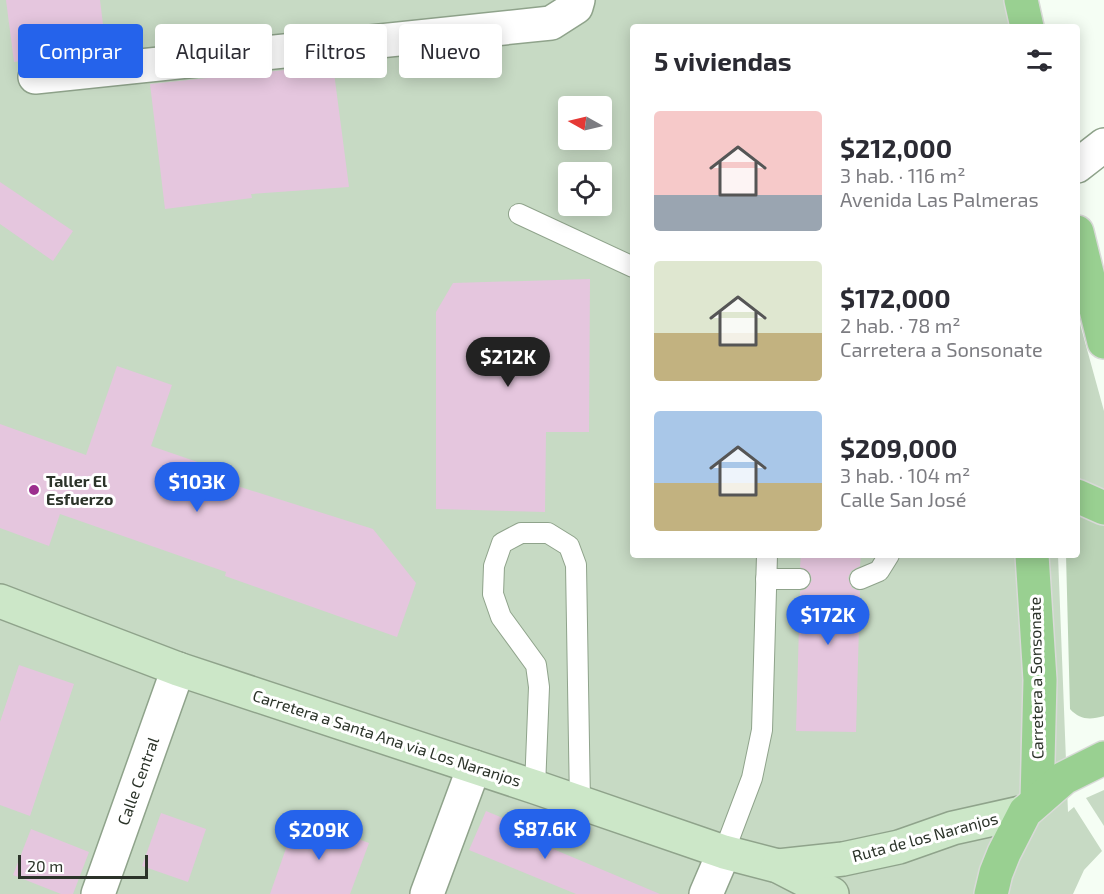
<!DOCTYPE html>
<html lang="es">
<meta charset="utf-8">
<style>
body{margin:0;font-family:"Exo 2",sans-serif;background:#f7f7f7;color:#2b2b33;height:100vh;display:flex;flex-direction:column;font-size:22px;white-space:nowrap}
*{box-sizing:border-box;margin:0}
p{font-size:20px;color:#7c7c81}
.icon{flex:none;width:33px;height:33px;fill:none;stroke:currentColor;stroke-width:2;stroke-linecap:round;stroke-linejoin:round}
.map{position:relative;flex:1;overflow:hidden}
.details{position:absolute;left:630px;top:24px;width:450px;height:534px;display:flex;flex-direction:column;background:#fff;border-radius:6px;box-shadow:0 3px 15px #0003}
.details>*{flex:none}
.hud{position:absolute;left:18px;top:24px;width:522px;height:54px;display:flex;gap:12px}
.needle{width:39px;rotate:278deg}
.tools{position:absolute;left:558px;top:96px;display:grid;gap:12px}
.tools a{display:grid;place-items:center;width:54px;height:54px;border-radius:6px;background:#fff;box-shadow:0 3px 15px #0003;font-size:30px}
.scale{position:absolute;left:18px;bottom:15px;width:130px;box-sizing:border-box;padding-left:6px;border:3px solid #2b3329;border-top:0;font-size:16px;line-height:21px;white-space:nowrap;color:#2b3329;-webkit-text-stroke:4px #fff;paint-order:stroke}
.price{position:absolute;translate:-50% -51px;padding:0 14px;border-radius:21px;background:#2563eb;color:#fff;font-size:20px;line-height:39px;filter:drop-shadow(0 2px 3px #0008)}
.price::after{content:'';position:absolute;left:50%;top:36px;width:18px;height:14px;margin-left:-9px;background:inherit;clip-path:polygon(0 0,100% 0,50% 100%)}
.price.active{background:#222;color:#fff}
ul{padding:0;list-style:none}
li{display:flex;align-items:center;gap:18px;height:150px;padding:0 24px}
li span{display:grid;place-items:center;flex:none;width:168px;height:120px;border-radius:6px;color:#555}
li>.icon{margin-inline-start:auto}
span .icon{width:72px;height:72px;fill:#fffc;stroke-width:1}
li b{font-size:26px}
h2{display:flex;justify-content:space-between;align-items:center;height:72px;padding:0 24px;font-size:26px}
.tag{padding:0 21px;border-radius:6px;background:#fff;box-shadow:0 3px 15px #0003;font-size:21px;line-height:54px}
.tag.active{background:#2563eb;color:#fff}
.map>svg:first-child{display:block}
</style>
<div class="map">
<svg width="1104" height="894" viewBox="0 0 1104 894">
<rect width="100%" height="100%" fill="#f5fef4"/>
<g fill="#c7dac4" fill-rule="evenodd">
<path d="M0 0H1036L1037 27H633V555H1058L1068 812 1074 807 1102 851 1084 870 1073 894H0ZM568 106H602V140H568ZM568 172H602V206H568Z"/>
<path d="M1077 306 1080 324 1104 411V490L1077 477Z"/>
<path d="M1104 790V826L1086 798Z"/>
</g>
<path fill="#bad3b6" d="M1077 515 1104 525V716C1090 720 1080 720 1070 709L1066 555H1077Z"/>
<g fill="#e5c6de">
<path d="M6 0H100L106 49 14 62Z"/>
<path d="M333 65 349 187 251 194 252 198 165 209 150 84Z"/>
<path d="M0 182 73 231 53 261 0 224Z"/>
<path d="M590 279 589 432H546L545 512 436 509V312L453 283Z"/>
<path d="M117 366 172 385 151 446 215 468 212 478 373 529 416 583 397 637 225 576 226 572 60 514 49 546 0 528V424L86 455Z"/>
<path d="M801 555H861L860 566 851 571 848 578 852 588 860 591 856 732 796 731 800 591 806 589 812 580 810 573 800 567Z"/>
<path d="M19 665 74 684 30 816 0 805V722Z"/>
<path d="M486 811 549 837 546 846 660 894H576L469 850Z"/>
<path d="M161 813 206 829 188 882 142 866Z"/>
<path d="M297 817 369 843 350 894H270Z"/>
<path d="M31 829 89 852 73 894H61L13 875Z"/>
</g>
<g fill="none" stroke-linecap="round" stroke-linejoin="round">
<defs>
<g id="lane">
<path d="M519 214 633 267"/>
<path d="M766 579H800"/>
<path d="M860 579 879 571 889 555"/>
<path d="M535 787 539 687 536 665 501 617 493 594 494 566 502 543 521 533H548L569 546 576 565 580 803"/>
<path d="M724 852 752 778 762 730 767 555"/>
</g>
<g id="street">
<path d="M35 77 551 23 576 7 578 0"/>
<path d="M1077 166 1104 145"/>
<path d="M98 894 178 669"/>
<path d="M427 894 474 767"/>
<path d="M706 894 724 852"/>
</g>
<g id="secondary">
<path d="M0 601 178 669 535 787 724 852 778 866 832 894"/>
<path d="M778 866 843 859 899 847 953 828 1025 812"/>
</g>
<g id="primary">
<path d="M1021 0 1027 27"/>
<path d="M1077 232 1104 342"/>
<path d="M1077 496 1104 508"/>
<path d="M1032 555 1040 680 1037 801"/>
<path d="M991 894 996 873 1004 853 1025 812 1064 778 1104 758"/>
</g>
</defs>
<use href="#lane" stroke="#8fa38b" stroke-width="22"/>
<use href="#street" stroke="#8fa38b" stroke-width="36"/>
<use href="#secondary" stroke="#8fa38b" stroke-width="36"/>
<use href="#primary" stroke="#d9dad8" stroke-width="36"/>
<use href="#lane" stroke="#fff" stroke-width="20"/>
<use href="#street" stroke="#fff" stroke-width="33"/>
<use href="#secondary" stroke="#cce7c8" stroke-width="33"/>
<use href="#primary" stroke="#99d091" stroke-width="33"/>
</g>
<circle fill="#9c2f8e" stroke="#fff" stroke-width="2" cx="34" cy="490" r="6"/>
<g text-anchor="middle" stroke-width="6" stroke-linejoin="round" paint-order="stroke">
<g font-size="16" font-weight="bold" fill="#2b3329" stroke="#fff" text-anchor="start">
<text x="46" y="487">Taller El<tspan x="46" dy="18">Esfuerzo</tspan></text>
</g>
<g font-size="16" fill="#2b3329" stroke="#fff">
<text transform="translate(1036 678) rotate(-91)" y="6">Carretera a Sonsonate</text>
<text transform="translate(387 738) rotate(18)" y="6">Carretera a Santa Ana via Los Naranjos</text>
<text transform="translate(138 781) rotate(-70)" y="6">Calle Central</text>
<text transform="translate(925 837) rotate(-15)" y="6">Ruta de los Naranjos</text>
</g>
</g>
</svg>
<div class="tools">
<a><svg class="needle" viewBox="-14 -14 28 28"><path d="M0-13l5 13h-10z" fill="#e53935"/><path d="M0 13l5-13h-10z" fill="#7c7c81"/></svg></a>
<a><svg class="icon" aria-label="locate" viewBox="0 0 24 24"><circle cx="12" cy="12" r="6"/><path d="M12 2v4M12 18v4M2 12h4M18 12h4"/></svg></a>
</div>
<div class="scale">20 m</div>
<b class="price active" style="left:508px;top:388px">$212K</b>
<b class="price" style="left:197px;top:513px">$103K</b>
<b class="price" style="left:828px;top:646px">$172K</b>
<b class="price" style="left:545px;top:860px">$87.6K</b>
<b class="price" style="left:319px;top:861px">$209K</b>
<div class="hud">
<a class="tag active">Comprar</a>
<a class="tag">Alquilar</a>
<a class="tag">Filtros</a>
<a class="tag">Nuevo</a>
</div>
<section class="details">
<h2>5 viviendas<svg class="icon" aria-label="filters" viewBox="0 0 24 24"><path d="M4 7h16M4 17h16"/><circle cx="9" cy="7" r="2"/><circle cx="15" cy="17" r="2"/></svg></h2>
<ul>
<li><span style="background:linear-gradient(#f6c9c9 70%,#9aa5b1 0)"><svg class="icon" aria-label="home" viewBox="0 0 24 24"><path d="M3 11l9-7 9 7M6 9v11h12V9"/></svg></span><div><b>$212,000</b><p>3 hab. · 116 m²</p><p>Avenida Las Palmeras</p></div></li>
<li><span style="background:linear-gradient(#dfe7d0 60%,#c2b280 0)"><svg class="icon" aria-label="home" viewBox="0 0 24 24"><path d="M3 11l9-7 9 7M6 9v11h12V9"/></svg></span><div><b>$172,000</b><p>2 hab. · 78 m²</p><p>Carretera a Sonsonate</p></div></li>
<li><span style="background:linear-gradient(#a9c7e8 60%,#c2b280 0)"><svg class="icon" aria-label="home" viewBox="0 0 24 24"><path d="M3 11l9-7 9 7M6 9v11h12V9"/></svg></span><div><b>$209,000</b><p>3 hab. · 104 m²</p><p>Calle San José</p></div></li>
</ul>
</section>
</div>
